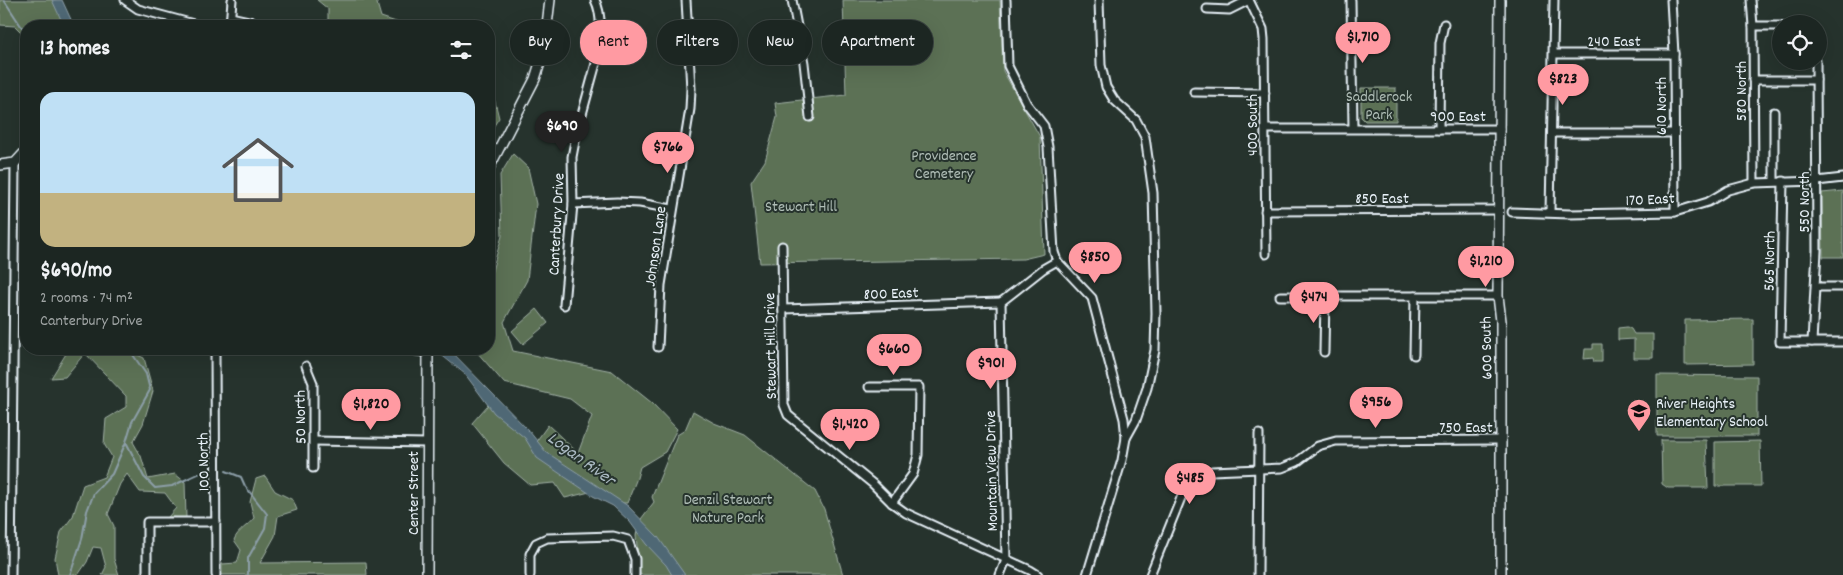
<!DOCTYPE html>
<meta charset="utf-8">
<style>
body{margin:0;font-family:Dekko,sans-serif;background:#252e2a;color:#f1f3f6;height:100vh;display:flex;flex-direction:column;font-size:19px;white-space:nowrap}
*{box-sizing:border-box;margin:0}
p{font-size:16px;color:#a0a5a5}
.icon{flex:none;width:28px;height:28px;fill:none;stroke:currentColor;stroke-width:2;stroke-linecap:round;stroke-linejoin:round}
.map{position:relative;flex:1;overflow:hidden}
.panel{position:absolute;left:20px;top:20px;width:475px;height:335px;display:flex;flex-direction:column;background:#1c2622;border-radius:20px;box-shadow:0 5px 20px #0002,0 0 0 1px #3a4340}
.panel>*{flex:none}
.hud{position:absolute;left:510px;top:20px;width:475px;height:45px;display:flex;gap:10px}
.controls{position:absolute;left:1772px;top:15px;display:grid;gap:10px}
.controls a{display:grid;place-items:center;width:55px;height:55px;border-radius:50%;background:#1c2622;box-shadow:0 5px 20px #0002,0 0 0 1px #3a4340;font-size:25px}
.price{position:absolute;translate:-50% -42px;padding:0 11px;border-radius:18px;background:#ff9aa2;color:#111;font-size:16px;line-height:32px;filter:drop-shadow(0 1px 2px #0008)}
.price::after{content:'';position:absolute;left:50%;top:30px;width:15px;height:11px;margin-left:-8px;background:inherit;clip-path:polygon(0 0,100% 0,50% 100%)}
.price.selected{background:#222;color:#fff}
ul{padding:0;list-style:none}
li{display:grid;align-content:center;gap:10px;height:265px;padding:0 20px}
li+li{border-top:1px solid #3a4340}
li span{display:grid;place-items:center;height:155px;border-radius:15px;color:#555}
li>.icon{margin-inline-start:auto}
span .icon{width:90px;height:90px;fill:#fffc;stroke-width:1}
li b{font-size:21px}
h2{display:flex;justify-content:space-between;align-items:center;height:60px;padding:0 20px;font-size:21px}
.chip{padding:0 18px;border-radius:22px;background:#1c2622;box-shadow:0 5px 20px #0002,0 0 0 1px #3a4340;font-size:18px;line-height:45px}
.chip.selected{background:#ff9aa2;color:#111}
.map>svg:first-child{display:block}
</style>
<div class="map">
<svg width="1843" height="575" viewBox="0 0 1843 575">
<rect width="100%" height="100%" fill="#26332d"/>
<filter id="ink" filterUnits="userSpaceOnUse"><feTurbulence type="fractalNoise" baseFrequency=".02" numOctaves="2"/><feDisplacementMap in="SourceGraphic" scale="10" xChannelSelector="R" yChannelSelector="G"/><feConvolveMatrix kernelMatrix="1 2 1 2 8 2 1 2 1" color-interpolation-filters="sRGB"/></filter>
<g filter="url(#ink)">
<g fill="#5b7155" stroke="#a2b1a6">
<path d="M0 0H56L67 26H26V37L15 26 0 25Z"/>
<path d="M317 0H376L381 17 408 26H349L347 24 342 26H328V9Z"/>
<path d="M843 0H1000L1003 71 1040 137 1044 254 1023 259 760 263 751 182 765 161 777 117 775 103 846 95Z"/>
<path d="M1361 88H1396V121H1365L1361 117Z"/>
<path d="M489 89 494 98 499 118 489 133Z"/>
<path d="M513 154 528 168 536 204 527 280 504 322 513 351 612 371 652 403 677 429 665 452 640 467 637 478 627 503H615L598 490 565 498 555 483 530 485 504 463 472 423 488 405 535 443 548 425 578 453 592 416 570 399 504 383 476 351V349H489V281L502 236 500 175Z"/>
<path d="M1843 191V257H1823L1822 193Z"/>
<path d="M537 309 548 323 523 344 512 331Z"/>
<path d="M1753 319V364L1685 365V320Z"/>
<path d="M1627 327 1631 329 1634 334H1653V358H1634V339L1618 340V328Z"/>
<path d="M1593 344H1602V362H1594L1593 358 1584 359 1585 349H1593Z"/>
<path d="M69 349H125L144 358 153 391 143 424 133 442 141 456 148 479 175 474 185 482 186 518 168 517 176 508 165 493 140 492 127 474 120 484 108 514 114 526V559L119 575H102L106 567 101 548 93 547 87 562 78 575H58L55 558 61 532 73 516 83 485 104 477 112 457 104 444 106 419 126 407V396L85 353 65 377 51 378Z"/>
<path d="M1657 375 1757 376V436H1657Z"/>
<path d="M693 411 714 423 745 435 815 491 824 509 843 575H640L636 536 638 523 654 502 652 497 677 435 685 430Z"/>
<path d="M1661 440H1706L1708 488H1668L1662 484Z"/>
<path d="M1760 441 1761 486H1715V442Z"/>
<path d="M265 476 275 491 293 500 297 510 278 516 275 536 260 563 366 562 367 575H222V564L237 563 241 550 234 540C238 530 248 526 254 518L250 502 256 479Z"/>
</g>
<g fill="#506874" stroke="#8d9fa9">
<path d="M52 0H62L74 26H64Z"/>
<path d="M434 349H449L529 431 546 452 628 506 658 537 685 575H672L666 565 646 544 630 522 613 506 593 496 537 458 525 438 494 413 465 374Z"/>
</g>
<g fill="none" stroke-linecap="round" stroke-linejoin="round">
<g stroke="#8d9fa9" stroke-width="2">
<path d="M4 0 21 26 26 31"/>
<path d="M126 442 144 477 155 488 172 486 200 473 210 471"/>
<path d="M226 471 241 477 245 486 267 514 265 528 248 558V575"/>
<path d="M70 575 82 539 87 511 94 493 112 474 126 442 132 422 150 390 146 374 129 349"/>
</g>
<defs>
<g id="minor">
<path d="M125 0 138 9 201 26"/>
<path d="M792 0 804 63 810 117"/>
<path d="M1006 0 1008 66 1027 104 1044 126 1048 147 1054 252 1057 261 1092 298 1124 419 1126 438 1122 460 1087 575"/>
<path d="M1099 0 1101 65 1106 87 1114 100 1136 120 1145 137 1153 193 1156 313 1155 350 1147 388 1136 420 1126 438"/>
<path d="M1249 0 1263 29 1264 39 1266 254"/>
<path d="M1351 0 1353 128"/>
<path d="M1671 0 1674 54 1675 212"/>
<path d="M1751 0 1753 26 1754 183"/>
<path d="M1207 9 1229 10 1249 0"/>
<path d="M231 17 271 26"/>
<path d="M230 26 232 0"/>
<path d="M1753 26H1781"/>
<path d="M1554 54H1674"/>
<path d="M1753 80H1816"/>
<path d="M1194 92 1265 93"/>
<path d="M1774 112V181"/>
<path d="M1265 129H1500"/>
<path d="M1439 129 1440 43 1444 24"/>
<path d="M1552 133H1673"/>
<path d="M1783 181 1780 342H1843"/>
<path d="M573 204 617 202 640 203 672 209"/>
<path d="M1265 211 1498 210"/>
<path d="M1512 212 1570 214 1675 212 1708 202 1728 190 1754 183 1817 181 1843 178"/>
<path d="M1550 212 1554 0"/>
<path d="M782 246 784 405 788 415 873 484 892 503 906 513 1030 570 1038 575"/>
<path d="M1816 287H1843"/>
<path d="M1280 296H1498"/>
<path d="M564 305 573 204 572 157 576 136 598 56C600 38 603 16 595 0"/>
<path d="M783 309 1001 302"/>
<path d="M1812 342 1817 251 1816 61"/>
<path d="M658 347 661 285 690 109 691 89 686 0"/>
<path d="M215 349 216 575"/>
<path d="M1324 352 1325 296"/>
<path d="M1414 355 1415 296"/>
<path d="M306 366 313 383V468"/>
<path d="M869 387H919L918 455 913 474 892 503"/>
<path d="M314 441 427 443"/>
<path d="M11 575 15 163"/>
<path d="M147 575V522H216"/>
<path d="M530 575V554L536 543 547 538 613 536 628 540 635 559V575"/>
<path d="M1000 575 1006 560 1001 302 1043 269 1057 261"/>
<path d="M1150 575 1185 488C1193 479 1200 474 1212 471L1282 468 1297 462 1318 446 1336 441 1501 440"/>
<path d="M1258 575 1259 434"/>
</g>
<g id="tertiary">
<path d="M1500 0 1498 296 1501 321V575"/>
<path d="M0 165 15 163 26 151"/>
<path d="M489 168 535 79 544 50 550 0"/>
<path d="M408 349 427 352"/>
<path d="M427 575 428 349"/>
</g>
</defs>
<use href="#minor" stroke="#e8f1f8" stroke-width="11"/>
<use href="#tertiary" stroke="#e8f1f8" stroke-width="12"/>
<use href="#minor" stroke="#26332d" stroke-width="7"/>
<use href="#tertiary" stroke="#26332d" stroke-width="9"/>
</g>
</g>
<defs>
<symbol id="school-pin" viewBox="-11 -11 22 30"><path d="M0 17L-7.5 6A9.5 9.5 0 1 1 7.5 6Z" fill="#ff9aa2" stroke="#26332d"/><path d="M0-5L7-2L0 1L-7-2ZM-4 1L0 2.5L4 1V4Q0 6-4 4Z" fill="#111"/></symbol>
</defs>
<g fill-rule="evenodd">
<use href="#school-pin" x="1625" y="397" width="28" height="38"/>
</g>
<g text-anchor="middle" stroke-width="4" stroke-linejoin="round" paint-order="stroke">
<g font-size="16" fill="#e8f1f8" stroke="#26332d">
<text x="1614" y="46">240 East</text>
<text transform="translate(1740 91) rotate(-90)" y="6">580 North</text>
<text transform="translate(1660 106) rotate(-90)" y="6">610 North</text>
<text x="1458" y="121">900 East</text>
<text transform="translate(1251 125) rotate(-90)" y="6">400 South</text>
<text x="1382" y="203">850 East</text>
<text transform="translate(1650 198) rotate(-3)" y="6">170 East</text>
<text transform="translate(1803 202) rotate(-90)" y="6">550 North</text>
<text transform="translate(555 224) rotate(-87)" y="6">Canterbury Drive</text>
<text transform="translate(654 246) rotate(-82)" y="6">Johnson Lane</text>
<text transform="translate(1768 261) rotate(-89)" y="6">565 North</text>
<text transform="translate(891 292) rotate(-2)" y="6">800 East</text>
<text transform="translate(769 346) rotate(-91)" y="6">Stewart Hill Drive</text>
<text transform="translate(1485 348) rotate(-91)" y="6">600 South</text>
<text transform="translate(299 417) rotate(-91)" y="6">50 North</text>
<text x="1466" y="432">750 East</text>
<text transform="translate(202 462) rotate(-91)" y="6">100 North</text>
<text transform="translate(990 471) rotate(-91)" y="6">Mountain View Drive</text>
<text transform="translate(412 493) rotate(-90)" y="6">Center Street</text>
</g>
<g font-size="16" fill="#b0beb7" stroke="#26332d">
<text x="1379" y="101">Saddlerock<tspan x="1379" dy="18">Park</tspan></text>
<text x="944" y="160">Providence<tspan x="944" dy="18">Cemetery</tspan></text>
<text x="801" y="211">Stewart Hill</text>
<text x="728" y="504">Denzil Stewart<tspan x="728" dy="18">Nature Park</tspan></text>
</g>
<g font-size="16" fill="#e8f1f8" stroke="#26332d" text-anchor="start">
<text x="1656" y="408">River Heights<tspan x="1656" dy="18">Elementary School</tspan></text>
</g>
<g font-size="18" font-style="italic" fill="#abbac3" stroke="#26332d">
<text transform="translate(582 458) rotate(36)" y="6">Logan River</text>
</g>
</g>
</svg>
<div class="controls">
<a><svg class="icon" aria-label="locate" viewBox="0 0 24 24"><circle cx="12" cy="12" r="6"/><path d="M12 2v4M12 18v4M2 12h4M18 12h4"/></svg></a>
</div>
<b class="price" style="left:1363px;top:64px">$1,710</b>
<b class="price" style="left:1563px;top:106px">$823</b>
<b class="price selected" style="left:562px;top:153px">$690</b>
<b class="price" style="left:668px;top:174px">$766</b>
<b class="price" style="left:1095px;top:284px">$850</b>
<b class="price" style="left:1486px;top:288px">$1,210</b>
<b class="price" style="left:1314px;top:324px">$474</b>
<b class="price" style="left:894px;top:376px">$660</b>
<b class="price" style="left:991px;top:390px">$901</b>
<b class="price" style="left:1376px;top:429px">$956</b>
<b class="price" style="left:371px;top:431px">$1,820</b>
<b class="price" style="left:850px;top:451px">$1,420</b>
<b class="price" style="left:1190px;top:505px">$485</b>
<div class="hud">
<a class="chip">Buy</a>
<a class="chip selected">Rent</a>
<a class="chip">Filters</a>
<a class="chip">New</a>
<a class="chip">Apartment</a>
</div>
<section class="panel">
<h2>13 homes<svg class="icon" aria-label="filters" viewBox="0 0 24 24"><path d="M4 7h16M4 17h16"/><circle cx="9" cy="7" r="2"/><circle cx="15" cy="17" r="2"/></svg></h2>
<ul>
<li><span style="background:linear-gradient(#bfe0f5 65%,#c2b280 0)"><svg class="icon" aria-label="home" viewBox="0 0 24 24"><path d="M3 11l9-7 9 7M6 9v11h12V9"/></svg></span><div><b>$690/mo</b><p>2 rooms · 74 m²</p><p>Canterbury Drive</p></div></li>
</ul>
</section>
</div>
